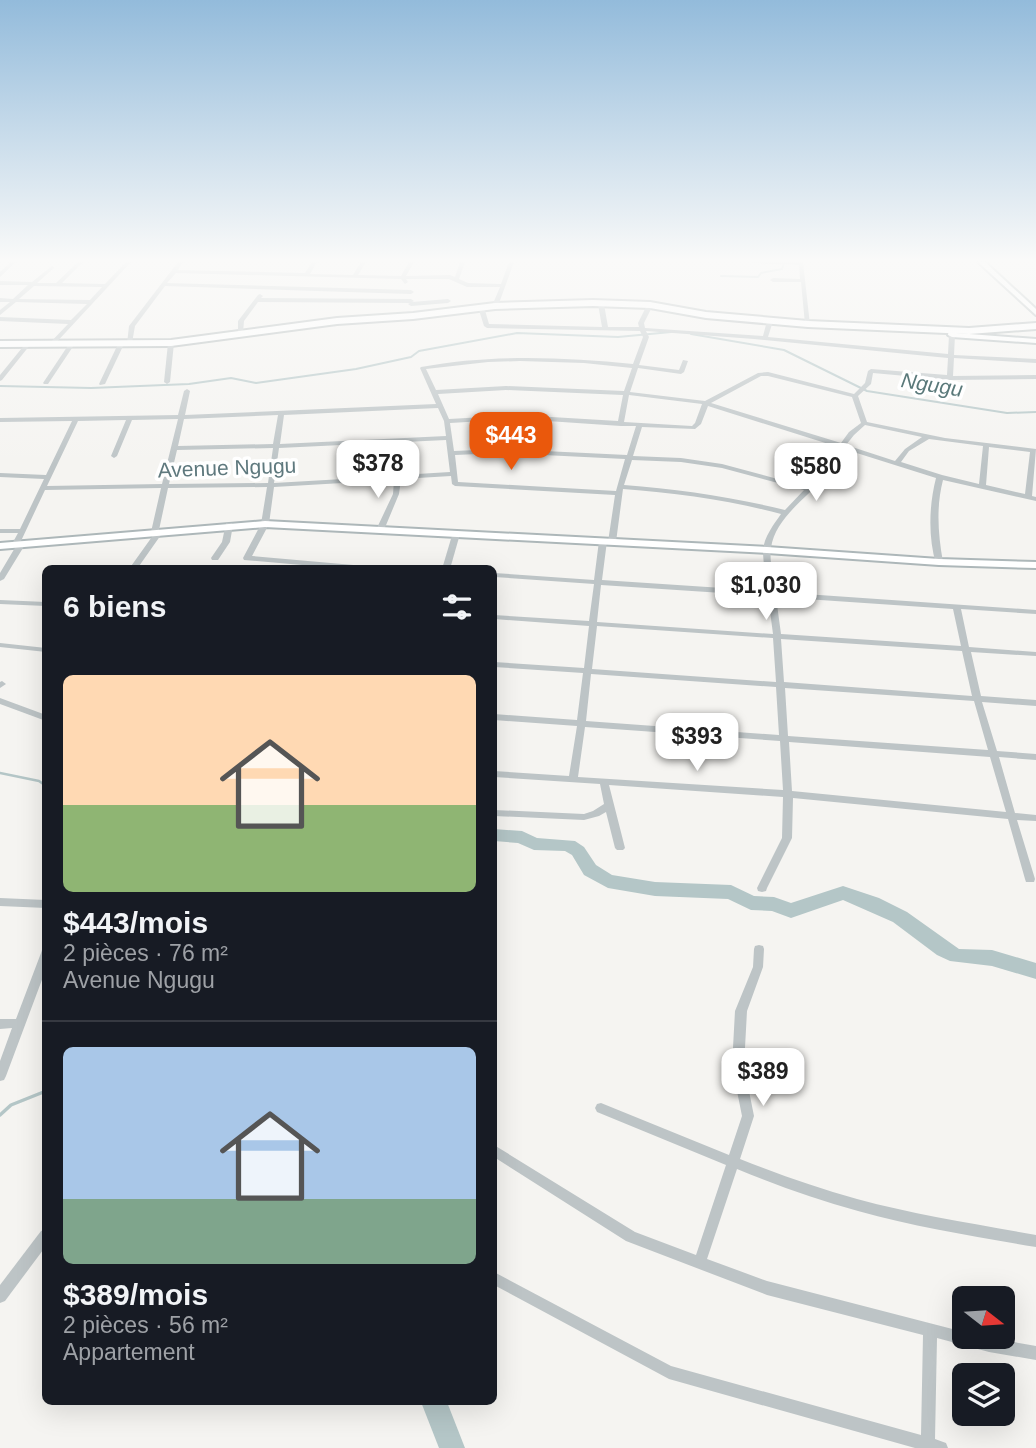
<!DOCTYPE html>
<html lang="fr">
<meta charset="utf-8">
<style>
body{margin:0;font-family:Arial,sans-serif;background:#242831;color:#f1f3f6;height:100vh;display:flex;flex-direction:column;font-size:26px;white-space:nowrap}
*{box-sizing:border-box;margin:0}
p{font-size:23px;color:#9ea1a6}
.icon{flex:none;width:38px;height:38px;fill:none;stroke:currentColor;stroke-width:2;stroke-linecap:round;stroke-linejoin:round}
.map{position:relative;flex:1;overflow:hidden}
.panel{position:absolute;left:42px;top:565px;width:455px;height:840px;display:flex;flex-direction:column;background:#171b24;border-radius:10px;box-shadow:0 7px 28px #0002}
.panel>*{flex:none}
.needle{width:46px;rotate:107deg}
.tools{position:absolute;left:952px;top:1286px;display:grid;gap:14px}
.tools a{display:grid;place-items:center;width:63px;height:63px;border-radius:10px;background:#171b24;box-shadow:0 7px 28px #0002;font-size:35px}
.price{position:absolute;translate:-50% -60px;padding:0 16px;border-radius:14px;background:#fff;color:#222;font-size:23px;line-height:46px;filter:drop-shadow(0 2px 4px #0008)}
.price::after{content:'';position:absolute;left:50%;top:42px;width:21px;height:16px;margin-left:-10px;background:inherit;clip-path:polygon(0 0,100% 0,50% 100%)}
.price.current{background:#ea580c;color:#fff}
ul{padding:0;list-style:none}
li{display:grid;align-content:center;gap:14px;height:371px;padding:0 21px}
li+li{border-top:2px solid #363941}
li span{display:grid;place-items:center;height:217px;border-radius:10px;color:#555}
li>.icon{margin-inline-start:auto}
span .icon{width:126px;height:126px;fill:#fffc;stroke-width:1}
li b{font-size:30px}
h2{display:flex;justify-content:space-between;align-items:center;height:84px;padding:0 21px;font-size:30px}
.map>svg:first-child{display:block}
</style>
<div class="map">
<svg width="1036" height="1448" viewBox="0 0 1036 1448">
<rect width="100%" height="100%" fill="#f5f4f1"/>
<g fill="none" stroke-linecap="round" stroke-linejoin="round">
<g stroke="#b4c6c7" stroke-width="2">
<path d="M721 276 758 277 761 273 782 269 784 263"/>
<path d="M691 334 784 350 867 391 1007 413 1036 412"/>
<path d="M0 386 91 388 189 384 231 378 256 383 356 369 411 357 419 351 517 333 618 337 671 332"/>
</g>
<path stroke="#b4c6c7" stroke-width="2.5" d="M0 773 39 781 46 786"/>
<path stroke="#b4c6c7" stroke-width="3.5" d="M0 1115 11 1105 46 1091"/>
<g fill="#b4c6c7" fill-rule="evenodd">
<path d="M494 829 522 831 537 838 575 841 584 847 596 865 612 875 655 882 731 885 754 896 774 897 791 903 843 886 879 898 907 912 959 949 992 950 1036 963V979L992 966 950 961 937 955 893 922 843 900 791 918 772 911 751 910 728 899 655 896 608 888 584 875 572 855 565 851 534 850 518 843 494 841Z"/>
<path d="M421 1402H447L465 1448H439Z"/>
</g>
<defs>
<g id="secondary">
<path d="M978 262H985L1036 309V315Z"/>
<path d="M949 328H955L956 333 1036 339V343L952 337 948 335Z"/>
<path d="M265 521 767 547 939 559 1036 562V568L939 565 767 553 265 527 0 549V543Z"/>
</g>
<path id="primary" d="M593 300 650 302 706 312 808 321 969 328 1036 323V329L969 334 808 327 706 318 650 308 593 306 495 309 413 319 337 324 171 346 0 347V341L171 340 337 318 413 313 495 303Z"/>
</defs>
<use href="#secondary" stroke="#adb7b9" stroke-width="4"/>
<use href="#primary" stroke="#afb7b8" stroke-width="4"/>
<g fill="#bdc4c6" fill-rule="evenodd">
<path d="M11 262H16L0 277V272Z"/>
<path d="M78 262H83L62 283 105 284 126 262H131L53 346 48 345 68 324 0 321V317L71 320 87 304 16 302 0 315V310L10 302H0V298L13 299 28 285H0V281L32 282 52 266 54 267V268L37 283H56ZM34 286 102 287 90 300 19 299Z"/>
<path d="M178 262H183L178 270 305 273 312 262H317L310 274 353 275 361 262H366L358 275 401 276 409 262H414L406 276 450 275 455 277 460 262H465L459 279 468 283 501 284 509 262H514L498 306 495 308 492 306 500 287H467L449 279H406L408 282 405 284 401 279 176 273 167 283 411 290 414 292 411 294 165 286 135 326 132 343 127 344 129 326Z"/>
<path d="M751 262H803L810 325 805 324 801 282H773L770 280 773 278 800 279 799 265 753 263Z"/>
<path d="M260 294 263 296 261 298 411 299 414 301 412 302 448 299 451 301 448 303 411 306 408 304 410 303 258 302 244 321 243 333 238 334V321L258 295Z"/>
<path d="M601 302 604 304 608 327H639L638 323 647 305 650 303 653 305 644 323 645 328 763 336 767 321 770 319 773 321 768 337 948 354 949 335 952 333 955 335 954 355 1036 359V363L954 358 953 376 1036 375V379L950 380 873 373 871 384 858 396 867 422 945 438 1036 449 1032 496 1036 497V501L943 480C936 507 938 534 943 562L942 564H936C928 537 929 505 936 478L844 449C837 460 831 471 822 480 805 499 775 519 771 548 769 562 774 578 776 592L1036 610V614L961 609 969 647 1036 652V656L971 652 981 696 1036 700V706L982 702 997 751 1036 754V760L999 757 1015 813 1036 815V821L1017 820 1035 879 1034 882H1026L1025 879 1008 819 793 798 792 838 767 888 766 891 762 892 758 891 757 888 782 838 783 797 609 785 625 848 623 850H617L615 848 606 812 599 816 584 820 494 816V810L584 814 593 811 604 804 600 784 494 777V771L569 776 577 726 494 720V714L577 720 583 673 494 667V662L584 668 589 626 494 619V615L589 621 594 584 494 577V573L594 580 599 541 603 539 607 541 602 580 768 591C766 578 763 563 763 550 764 537 774 524 781 514 729 500 677 493 623 489L616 542 612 544 608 542 615 495 455 486 452 484 451 476 401 479 399 494 384 530 380 532 376 530 393 494 394 480 274 487 269 524 252 556 376 567 380 569H347L244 560 243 558 261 524 267 487 168 488 159 530 163 532 137 569H129L154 534 151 532 161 488 45 490 21 541 26 543 4 579 0 581V573L16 546 12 544 18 533H0V529H20L44 479 0 477V473L46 475 72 421 0 422V418L178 415 184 391 187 389 190 391 185 415 436 404 420 368 421 367C491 354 563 357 633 364L643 337 640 331 487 328 484 326 478 307 481 305 484 307 489 324 602 327 598 304ZM646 331 754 339 948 358 947 375 871 369 868 371 865 383 854 394 768 372 758 373 705 401 630 392 638 368 681 374 684 372 688 361 683 360 679 370 639 365 649 337ZM520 361 584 363 632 368 624 391 506 386 436 390 426 369 488 362ZM761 376H768L852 397 861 423 849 432 841 443 711 403ZM506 390 623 395 618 421 518 415 449 419 438 394ZM629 395 702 404 695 423 692 426 624 422ZM708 406 838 447 825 468 807 487 722 464 681 458 633 456 642 427 695 429 701 424ZM438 408 444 421 446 436 280 444 284 415ZM278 415 273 444 178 446 184 419ZM178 419 162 484 47 486 78 421 126 420 111 456 114 458 117 456 132 420ZM518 419 621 426H636L627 455 501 449 454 451 450 423ZM865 425 922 437 905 449 895 461 846 445 854 435ZM929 439 983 446 979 484 942 475 901 462 909 451ZM446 440 450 472 401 475 398 474 395 476 274 483 279 448ZM989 447 1030 452 1025 494 986 485ZM273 448 268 483 169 484 177 450ZM501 453 625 459 616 491 458 482 455 455ZM632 460 681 462 722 468 804 490 785 510C732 497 678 489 624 485ZM601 585 768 596 773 634 597 622ZM776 597 953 609 961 646 781 634ZM597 626 773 638 776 682 592 669ZM781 639 962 651 972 696 784 682ZM591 674 776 687 779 735 586 721ZM785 688 974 701 988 750 788 736ZM585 727 780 741 783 790 578 777ZM789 742 990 757 1006 812 792 791Z"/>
<path d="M171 341 174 343 170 382 167 384 164 382 168 343Z"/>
<path d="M28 342 31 344 30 345 2 380 0 381V375L26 343Z"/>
<path d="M121 342 124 344 105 384 100 385 99 384 118 344Z"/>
<path d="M69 344 74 345 48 384H44L43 383Z"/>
<path d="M226 523H232L233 525 230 542 218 560H212L211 558 222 542Z"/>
<path d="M453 532H456L460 534 450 569H442Z"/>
<path d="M0 600 46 602V606L0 604Z"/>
<path d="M0 643 46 648V652L0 647Z"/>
<path d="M2 681 6 684 0 688V682Z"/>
<path d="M0 698 46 715V721L0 704Z"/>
<path d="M0 898 46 900V908L0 906Z"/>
<path d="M759 945 763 946 764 949 763 967 747 1011 744 1066 754 1116 740 1159C778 1174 817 1188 857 1199 916 1215 976 1224 1036 1235V1247C976 1237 916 1227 858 1211 817 1200 776 1185 737 1169L707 1259 767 1281 964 1332V1337H985L1036 1346V1360L989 1352 937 1338 935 1439 946 1443 948 1448H915L669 1379 494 1285V1272L671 1366 921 1435 923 1335 767 1295 626 1241 494 1157V1145L635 1232 696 1255 726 1165 597 1112 595 1108 597 1104 601 1103 729 1155 742 1116 732 1066 735 1011 753 967 754 949 755 946Z"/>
<path d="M46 949V969L6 1076 4 1080 0 1081V1061L12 1028 0 1029V1019H16L41 953 42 950Z"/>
<path d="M46 1229V1246L5 1301 0 1303V1285L41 1231Z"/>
</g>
<use href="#secondary" fill="#fff" fill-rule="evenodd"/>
<use href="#primary" fill="#fff" fill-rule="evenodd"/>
</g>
<linearGradient id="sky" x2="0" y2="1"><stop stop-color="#93bbdb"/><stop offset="0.56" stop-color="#fafaf9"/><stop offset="1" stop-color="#fafaf9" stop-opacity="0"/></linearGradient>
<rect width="1036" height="465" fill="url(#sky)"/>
<g text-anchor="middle" stroke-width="7" stroke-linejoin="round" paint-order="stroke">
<g font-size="21" font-style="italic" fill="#5a797a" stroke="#fff">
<text transform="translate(932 385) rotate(9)" y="7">Ngugu</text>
</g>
<g font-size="21" fill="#5f797e" stroke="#fff">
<text transform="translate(227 468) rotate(-2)" y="7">Avenue Ngugu</text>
</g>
</g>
</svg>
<div class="tools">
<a><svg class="needle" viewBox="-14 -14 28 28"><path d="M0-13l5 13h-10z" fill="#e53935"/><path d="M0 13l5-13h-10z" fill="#9ea1a6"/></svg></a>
<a><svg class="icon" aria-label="layers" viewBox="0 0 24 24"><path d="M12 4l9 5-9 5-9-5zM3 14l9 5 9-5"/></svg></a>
</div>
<b class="price current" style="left:511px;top:472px">$443</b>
<b class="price" style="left:378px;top:500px">$378</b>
<b class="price" style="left:816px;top:503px">$580</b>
<b class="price" style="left:766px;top:622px">$1,030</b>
<b class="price" style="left:697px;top:773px">$393</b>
<b class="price" style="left:763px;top:1108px">$389</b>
<section class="panel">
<h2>6 biens<svg class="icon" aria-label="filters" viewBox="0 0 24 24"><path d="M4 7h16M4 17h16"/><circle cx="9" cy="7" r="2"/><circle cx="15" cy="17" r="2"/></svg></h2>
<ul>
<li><span style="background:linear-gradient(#ffd9b3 60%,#8fb573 0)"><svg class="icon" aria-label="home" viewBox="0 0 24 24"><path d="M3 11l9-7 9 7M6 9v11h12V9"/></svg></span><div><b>$443/mois</b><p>2 pièces · 76 m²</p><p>Avenue Ngugu</p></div></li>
<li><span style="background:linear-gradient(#a9c7e8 70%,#7fa58c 0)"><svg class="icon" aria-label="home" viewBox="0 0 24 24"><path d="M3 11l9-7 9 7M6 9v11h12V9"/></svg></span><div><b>$389/mois</b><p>2 pièces · 56 m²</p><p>Appartement</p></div></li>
</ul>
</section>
</div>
